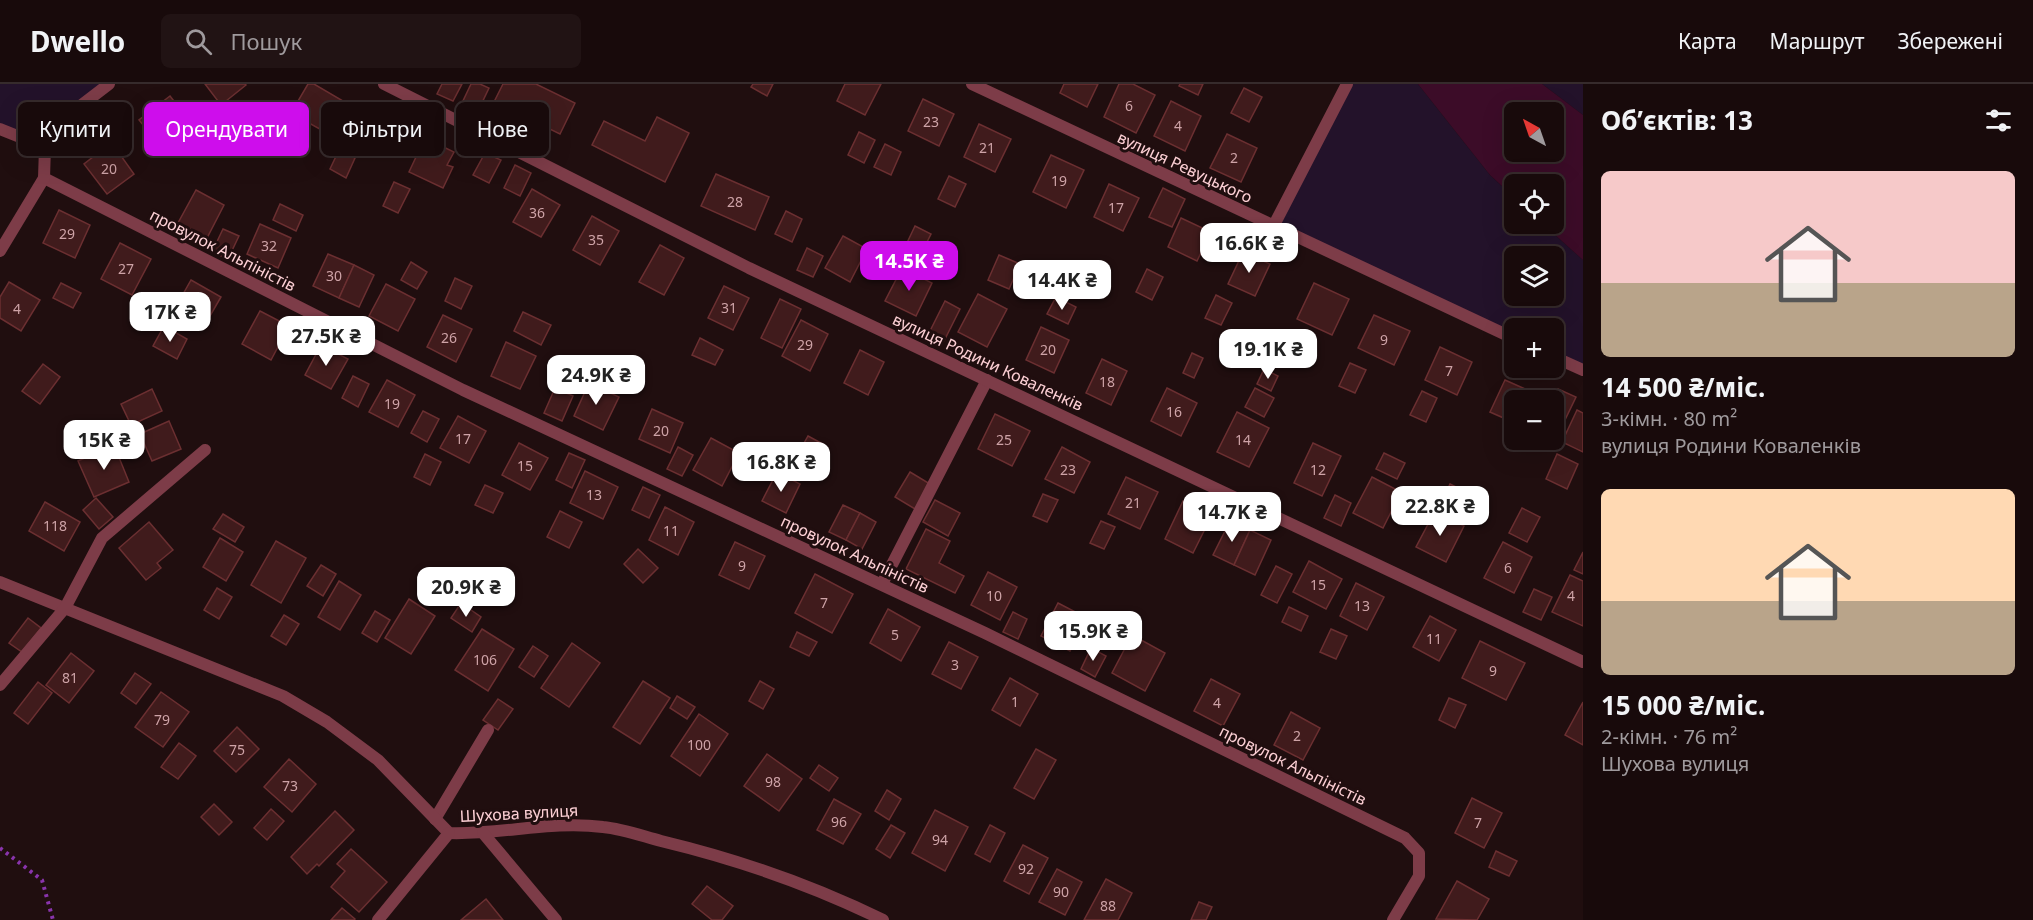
<!DOCTYPE html>
<html lang="uk">
<meta charset="utf-8">
<style>
body{margin:0;font-family:"Noto Sans",sans-serif;background:#211314;color:#f1f3f6;height:100vh;display:flex;flex-direction:column;font-size:22px;white-space:nowrap}
*{box-sizing:border-box;margin:0}
p{font-size:20px;color:#9f9a9d}
.icon{flex:none;width:33px;height:33px;fill:none;stroke:currentColor;stroke-width:2;stroke-linecap:round;stroke-linejoin:round}
.map{position:relative;flex:1;overflow:hidden}
.drawer{display:flex;flex-direction:column;background:#180a0b;width:450px}
.drawer>*{flex:none}
.guide{position:absolute;left:18px;top:18px;width:570px;height:54px;display:flex;gap:12px}
.needle{width:39px;rotate:320deg}
.fabs{position:absolute;left:1504px;top:18px;display:grid;gap:12px}
.fabs a{display:grid;place-items:center;width:60px;height:60px;border-radius:9px;background:#180a0b;box-shadow:0 6px 24px #0002,0 0 0 2px #362b2c;font-size:30px}
.price{position:absolute;translate:-50% -51px;padding:0 14px;border-radius:12px;background:#fff;color:#222;font-size:20px;line-height:39px;filter:drop-shadow(0 2px 3px #0008)}
.price::after{content:'';position:absolute;left:50%;top:36px;width:18px;height:14px;margin-left:-9px;background:inherit;clip-path:polygon(0 0,100% 0,50% 100%)}
.price.current{background:#ce0dec;color:#fff}
ul{padding:0;list-style:none}
li{display:grid;align-content:center;gap:12px;height:318px;padding:0 18px}
li span{display:grid;place-items:center;height:186px;border-radius:9px;color:#555}
li>.icon{margin-inline-start:auto}
span .icon{width:108px;height:108px;fill:#fffc;stroke-width:1}
li b{font-size:26px}
h2{display:flex;justify-content:space-between;align-items:center;height:72px;padding:0 18px;font-size:26px}
.tag{padding:0 21px;border-radius:9px;background:#180a0b;box-shadow:0 6px 24px #0002,0 0 0 2px #362b2c;font-size:21px;line-height:54px}
.tag.current{background:#ce0dec;color:#fff}
header{display:flex;align-items:center;gap:36px;box-sizing:border-box;height:84px;padding:0 30px;background:#180a0b;border-bottom:2px solid #362b2c}
header strong{font-size:28px}
nav{display:flex;gap:33px;margin-inline-start:auto;font-size:21px}
.search{width:420px;height:54px;background:#211314;display:flex;align-items:center;gap:15px;box-sizing:border-box;padding:0 21px;border-radius:9px;color:#9f9a9d;font-size:22px}
main{display:flex;flex:1;min-height:0}
.map>svg:first-child{display:block}
</style>
<header>
<strong>Dwello</strong>
<div class="search"><svg class="icon" aria-label="search" viewBox="0 0 24 24"><circle cx="10" cy="10" r="6"/><path d="M15 15l6 6"/></svg>Пошук</div>
<nav><a>Карта</a><a>Маршрут</a><a>Збережені</a></nav>
</header>
<main>
<div class="map">
<svg width="1583" height="836" viewBox="0 0 1583 836">
<rect width="100%" height="100%" fill="#200e0f"/>
<g fill="#23122a" fill-rule="evenodd">
<path d="M0 0H109L66 33 45 63 0 45Z"/>
<path d="M1347 0H1418L1490 91 1515 114V140H1543L1583 176V286L1554 273V244H1515V255L1273 143ZM1515 172H1554V212H1515Z"/>
<path d="M1542 0H1583V31Z"/>
</g>
<path fill="#3c0c28" fill-rule="evenodd" d="M1418 0H1542L1583 31V176L1543 140H1554V100H1515V114L1490 91ZM1515 28H1554V68H1515Z"/>
<g fill="#401b1c" stroke="#6b2f31" stroke-width="1.5">
<path d="M205 0H245L246 1 221 21Z"/>
<path d="M308 0H314L343 17 325 48 291 29Z"/>
<path d="M442 0H462L453 17 437 10Z"/>
<path d="M471 0H480L489 4 478 27 462 19Z"/>
<path d="M503 0H536L575 19 560 50 494 18Z"/>
<path d="M753 0H773L767 12 751 3Z"/>
<path d="M845 0H881L865 31 837 17Z"/>
<path d="M1064 0H1098L1087 23 1060 9Z"/>
<path d="M1119 0H1133L1155 11 1136 49 1104 33Z"/>
<path d="M1180 0H1203L1198 11 1179 2Z"/>
<path d="M1244 4 1262 13 1249 38 1231 29Z"/>
<path d="M170 12 194 43 163 66 139 36Z"/>
<path d="M923 15 954 30 939 62 908 47Z"/>
<path d="M1171 17 1201 32 1185 67 1154 52Z"/>
<path d="M362 18 394 35 376 70 343 53Z"/>
<path d="M274 27 296 40 287 55 265 42Z"/>
<path d="M657 33 689 49 665 98 592 61 604 37 645 57Z"/>
<path d="M979 40 1011 55 995 88 964 73Z"/>
<path d="M859 48 875 56 864 79 848 71Z"/>
<path d="M1227 50 1257 64 1241 98 1210 84Z"/>
<path d="M425 54 454 68 447 81 453 83 443 104 409 88Z"/>
<path d="M885 60 901 68 891 91 874 83Z"/>
<path d="M106 63 114 73 119 69 134 90 107 110 84 80Z"/>
<path d="M339 66 355 74 346 94 330 85Z"/>
<path d="M485 69 501 76 489 99 473 91Z"/>
<path d="M1051 71 1084 86 1066 124 1033 108Z"/>
<path d="M515 81 531 89 520 112 504 104Z"/>
<path d="M716 90 769 113 755 146 701 122Z"/>
<path d="M949 92 966 100 955 123 938 115Z"/>
<path d="M394 98 410 105 398 129 383 122Z"/>
<path d="M1109 100 1139 114 1123 147 1094 133Z"/>
<path d="M1163 104 1185 115 1172 143 1149 133Z"/>
<path d="M532 105 560 121 541 153 513 138Z"/>
<path d="M196 106 224 121 207 154 178 139Z"/>
<path d="M280 120 303 131 296 147 273 136Z"/>
<path d="M59 126 90 141 75 174 43 159Z"/>
<path d="M786 127 802 135 792 158 775 150Z"/>
<path d="M592 132 619 147 600 181 573 166Z"/>
<path d="M1181 134 1211 148 1197 177 1168 163Z"/>
<path d="M260 140 291 154 278 184 247 170Z"/>
<path d="M915 142 931 150 920 172 904 165Z"/>
<path d="M223 145 239 152 228 175 212 168Z"/>
<path d="M843 152 867 165 850 198 825 184Z"/>
<path d="M120 159 151 175 132 211 101 195Z"/>
<path d="M660 161 684 174 664 211 639 198Z"/>
<path d="M807 164 823 172 813 193 797 186Z"/>
<path d="M1243 168 1270 180 1255 212 1228 200Z"/>
<path d="M328 170 354 181 339 214 313 202Z"/>
<path d="M999 171 1020 180 1009 205 988 196Z"/>
<path d="M411 178 427 188 417 205 401 196Z"/>
<path d="M354 181 374 191 359 223 339 214Z"/>
<path d="M902 184 932 199 916 232 885 217Z"/>
<path d="M1147 185 1163 193 1152 216 1136 208Z"/>
<path d="M455 194 472 202 461 225 445 217Z"/>
<path d="M191 196 221 213 203 244 173 228Z"/>
<path d="M9 198 40 216 21 247 0 234V213Z"/>
<path d="M61 199 81 209 73 224 53 214Z"/>
<path d="M1314 199 1349 215 1332 251 1297 235Z"/>
<path d="M386 200 415 215 398 247 369 232Z"/>
<path d="M724 202 749 214 733 246 708 234Z"/>
<path d="M978 210 1007 225 987 263 958 248Z"/>
<path d="M1216 211 1232 219 1221 241 1205 234Z"/>
<path d="M1056 213 1076 223 1068 240 1047 230Z"/>
<path d="M780 215 801 225 782 264 761 254Z"/>
<path d="M945 217 960 225 944 257 929 249Z"/>
<path d="M260 227 289 242 271 276 242 260Z"/>
<path d="M523 228 551 241 541 261 514 247Z"/>
<path d="M443 231 472 245 456 278 427 263Z"/>
<path d="M1374 231 1410 247 1394 281 1358 264Z"/>
<path d="M801 236 828 250 810 287 782 272Z"/>
<path d="M164 242 187 255 177 275 153 262Z"/>
<path d="M1041 243 1069 256 1054 289 1026 276Z"/>
<path d="M1288 251 1303 258 1291 283 1276 277Z"/>
<path d="M700 254 723 266 715 281 692 271Z"/>
<path d="M506 258 536 272 520 305 491 292Z"/>
<path d="M321 261 348 275 331 305 305 291Z"/>
<path d="M1440 263 1472 278 1457 311 1425 296Z"/>
<path d="M860 266 884 278 868 311 844 299Z"/>
<path d="M1192 269 1203 274 1194 294 1183 289Z"/>
<path d="M1102 275 1127 287 1111 321 1086 309Z"/>
<path d="M1350 279 1366 286 1355 309 1339 302Z"/>
<path d="M43 280 60 293 40 320 22 307Z"/>
<path d="M1264 285 1278 292 1271 307 1257 300Z"/>
<path d="M353 292 369 300 358 323 342 314Z"/>
<path d="M387 296 415 311 398 343 369 328Z"/>
<path d="M1505 296 1534 309 1531 316H1515V339L1490 328Z"/>
<path d="M589 299 619 313 603 346 574 332Z"/>
<path d="M555 304 573 312 562 337 544 329Z"/>
<path d="M1167 304 1197 319 1181 352 1151 337Z"/>
<path d="M1255 304 1274 314 1264 333 1245 323Z"/>
<path d="M152 305 162 327 131 341 121 320Z"/>
<path d="M1558 305 1576 313 1563 340 1554 336 1553 316Z"/>
<path d="M1422 307 1437 314 1426 338 1410 331Z"/>
<path d="M652 325 683 339 670 369 639 355Z"/>
<path d="M1577 326 1583 329V368L1562 358Z"/>
<path d="M423 327 439 335 427 358 411 349Z"/>
<path d="M1237 328 1269 344 1249 383 1217 368Z"/>
<path d="M995 330 1030 347 1012 382 978 365Z"/>
<path d="M458 332 486 347 469 379 440 364Z"/>
<path d="M169 337 181 365 152 377 140 350Z"/>
<path d="M808 352 823 360 809 386 794 377Z"/>
<path d="M711 354 739 369 722 402 693 386Z"/>
<path d="M519 359 548 374 530 406 502 391Z"/>
<path d="M1313 359 1341 372 1322 412 1294 399Z"/>
<path d="M114 361 129 398 94 413 78 377Z"/>
<path d="M678 363 693 371 682 392 667 385Z"/>
<path d="M1062 363 1090 378 1074 409 1045 395Z"/>
<path d="M569 369 585 376 572 404 556 396Z"/>
<path d="M1384 369 1405 379 1397 395 1376 385Z"/>
<path d="M425 370 441 378 430 401 414 393Z"/>
<path d="M1557 370 1578 380 1567 405 1546 395Z"/>
<path d="M585 387 618 403 603 435 570 419Z"/>
<path d="M777 388 800 400 786 429 762 417Z"/>
<path d="M910 388 930 400 915 425 895 413Z"/>
<path d="M1126 393 1158 408 1140 445 1108 430Z"/>
<path d="M1372 393 1401 408 1383 444 1353 429Z"/>
<path d="M1450 400 1470 410 1462 424 1443 415Z"/>
<path d="M485 401 503 409 493 429 475 421Z"/>
<path d="M643 403 660 411 649 434 632 426Z"/>
<path d="M1043 410 1058 416 1047 438 1033 432Z"/>
<path d="M1335 411 1351 419 1341 442 1324 434Z"/>
<path d="M96 414 113 433 99 445 83 426Z"/>
<path d="M935 416 960 429 948 452 923 438Z"/>
<path d="M1183 417 1212 431 1193 469 1165 455Z"/>
<path d="M45 418 80 438 64 467 29 447Z"/>
<path d="M843 421 860 429 846 456 829 448Z"/>
<path d="M665 423 694 438 678 471 649 456Z"/>
<path d="M1522 424 1540 433 1527 458 1509 449Z"/>
<path d="M560 427 582 438 569 464 547 453Z"/>
<path d="M1435 427 1464 442 1446 478 1416 463Z"/>
<path d="M860 429 876 438 862 465 846 456Z"/>
<path d="M223 430 244 443 235 458 213 445Z"/>
<path d="M1101 437 1115 443 1104 465 1090 459Z"/>
<path d="M1230 437 1250 446 1234 481 1213 471Z"/>
<path d="M149 438 173 466 157 479 161 484 146 496 119 464Z"/>
<path d="M926 445 950 457 939 479 964 492 955 509 906 485Z"/>
<path d="M1250 446 1271 456 1255 491 1234 481Z"/>
<path d="M220 454 243 468 226 497 203 483Z"/>
<path d="M276 457 306 474 281 519 251 501Z"/>
<path d="M735 458 765 472 749 505 719 491Z"/>
<path d="M1503 458 1532 473 1514 509 1484 494Z"/>
<path d="M638 465 658 484 643 499 624 480Z"/>
<path d="M1583 468V490L1574 486Z"/>
<path d="M1309 477 1342 495 1326 525 1293 508Z"/>
<path d="M321 481 336 490 323 512 307 502Z"/>
<path d="M1276 482 1292 490 1277 519 1261 511Z"/>
<path d="M988 488 1017 503 1000 536 971 521Z"/>
<path d="M815 490 853 510 832 549 795 529Z"/>
<path d="M1570 491 1583 497V542L1552 528Z"/>
<path d="M339 497 361 511 340 546 318 533Z"/>
<path d="M1356 499 1384 513 1367 546 1340 532Z"/>
<path d="M217 504 232 513 219 535 204 526Z"/>
<path d="M1534 505 1552 513 1541 536 1523 528Z"/>
<path d="M409 515 435 532 411 570 385 554Z"/>
<path d="M461 519 481 533 472 548 451 534Z"/>
<path d="M1058 519 1087 534 1070 567 1041 552Z"/>
<path d="M1289 523 1308 532 1301 547 1282 538Z"/>
<path d="M888 525 920 543 901 577 870 559Z"/>
<path d="M375 527 390 536 377 558 362 549Z"/>
<path d="M1013 528 1027 535 1018 555 1003 548Z"/>
<path d="M284 531 299 540 286 561 271 552Z"/>
<path d="M1430 532 1456 546 1439 577 1413 563Z"/>
<path d="M28 534 41 544 22 568 9 559Z"/>
<path d="M482 545 514 565 488 607 455 586Z"/>
<path d="M1331 545 1347 552 1336 575 1320 568Z"/>
<path d="M797 548 817 558 809 572 790 563Z"/>
<path d="M1132 551 1165 569 1145 607 1112 589Z"/>
<path d="M1480 557 1525 579 1506 616 1462 594Z"/>
<path d="M949 558 978 573 961 605 932 590Z"/>
<path d="M572 559 600 579 569 623 541 604Z"/>
<path d="M533 562 548 572 534 593 519 583Z"/>
<path d="M1091 564 1106 572 1095 593 1081 585Z"/>
<path d="M71 569 94 587 69 619 46 601Z"/>
<path d="M135 589 151 600 136 620 121 609Z"/>
<path d="M1010 594 1038 610 1020 642 992 626Z"/>
<path d="M1211 595 1240 610 1223 642 1194 627Z"/>
<path d="M643 597 670 614 640 660 613 643Z"/>
<path d="M760 597 774 605 763 625 749 617Z"/>
<path d="M38 598 52 609 28 640 14 629Z"/>
<path d="M161 608 189 628 163 663 135 643Z"/>
<path d="M677 612 695 623 687 635 670 624Z"/>
<path d="M1449 614 1466 621 1455 644 1439 636Z"/>
<path d="M498 615 513 625 498 646 483 636Z"/>
<path d="M1583 618V661L1565 651Z"/>
<path d="M1291 628 1320 644 1303 676 1274 661Z"/>
<path d="M699 630 728 650 700 692 671 672Z"/>
<path d="M237 643 259 665 236 688 214 667Z"/>
<path d="M179 659 196 672 178 695 161 683Z"/>
<path d="M1036 665 1056 676 1034 715 1014 704Z"/>
<path d="M767 670 802 695 779 727 744 702Z"/>
<path d="M289 675 316 700 292 728 264 703Z"/>
<path d="M819 681 838 694 829 707 810 694Z"/>
<path d="M887 706 901 715 889 736 875 727Z"/>
<path d="M1472 714 1502 729 1484 764 1455 749Z"/>
<path d="M834 715 861 730 843 760 817 746Z"/>
<path d="M214 720 232 738 219 751 201 733Z"/>
<path d="M271 725 284 737 267 756 254 744Z"/>
<path d="M935 726 968 743 945 787 912 769Z"/>
<path d="M335 727 354 746 319 782 317 780 307 790 291 773Z"/>
<path d="M891 741 905 749 890 774 876 765Z"/>
<path d="M990 741 1005 749 990 778 975 770Z"/>
<path d="M1023 761 1048 774 1029 810 1004 797Z"/>
<path d="M351 765 387 798 359 828 331 803 345 787 337 780Z"/>
<path d="M1496 767 1517 777 1509 792 1489 783Z"/>
<path d="M1057 785 1082 798 1065 831 1039 818Z"/>
<path d="M1106 795 1132 809 1118 836H1084Z"/>
<path d="M1457 797 1489 815 1477 836 1436 835Z"/>
<path d="M707 802 733 822 722 836H712L692 820Z"/>
<path d="M486 815 503 836H461Z"/>
<path d="M1199 818 1212 823 1206 836H1191Z"/>
<path d="M342 824 355 835 354 836H331Z"/>
</g>
<g fill="none" stroke-linecap="round" stroke-linejoin="round">
<path stroke="#8934ac" stroke-width="4" stroke-dasharray="3 4.5" stroke-linecap="butt" d="M0 764 42 796 53 836"/>
<g stroke="#7d3c48" stroke-width="12">
<path d="M882 500 987 296"/>
<path d="M435 735 488 646"/>
</g>
<g stroke="#7d3c48" stroke-width="12">
<path d="M384 0 749 184 1583 578"/>
<path d="M972 0 1515 255"/>
<path d="M0 45 45 63 66 33 109 0"/>
<path d="M44 94 463 306 985 549 1405 754 1419 769V792L1393 836"/>
<path d="M1273 143 1347 0"/>
<path d="M0 167 44 94 45 63"/>
<path d="M1554 273 1583 286"/>
<path d="M0 498 283 612 327 638 378 676 449 749C500 751 552 736 603 743 623 745 642 752 661 757 736 775 814 802 883 836"/>
<path d="M0 601 65 524 102 454 205 366"/>
<path d="M483 749 556 836"/>
<path d="M378 836 449 749"/>
</g>
</g>
<g text-anchor="middle" stroke-width="6" stroke-linejoin="round" paint-order="stroke">
<g font-size="14" fill="#cea3a7">
<text x="1129" y="27">6</text>
<text x="931" y="43">23</text>
<text x="1178" y="47">4</text>
<text x="987" y="69">21</text>
<text x="1234" y="79">2</text>
<text x="109" y="90">20</text>
<text x="1059" y="102">19</text>
<text x="735" y="123">28</text>
<text x="1116" y="129">17</text>
<text x="537" y="134">36</text>
<text x="67" y="155">29</text>
<text x="596" y="161">35</text>
<text x="269" y="167">32</text>
<text x="126" y="190">27</text>
<text x="334" y="197">30</text>
<text x="729" y="229">31</text>
<text x="17" y="230">4</text>
<text x="449" y="259">26</text>
<text x="1384" y="261">9</text>
<text x="805" y="266">29</text>
<text x="1048" y="271">20</text>
<text x="1449" y="292">7</text>
<text x="1107" y="303">18</text>
<text x="392" y="325">19</text>
<text x="1174" y="333">16</text>
<text x="661" y="352">20</text>
<text x="463" y="360">17</text>
<text x="1004" y="361">25</text>
<text x="1243" y="361">14</text>
<text x="525" y="387">15</text>
<text x="1068" y="391">23</text>
<text x="1318" y="391">12</text>
<text x="594" y="416">13</text>
<text x="1133" y="424">21</text>
<text x="55" y="447">118</text>
<text x="671" y="452">11</text>
<text x="742" y="487">9</text>
<text x="1508" y="489">6</text>
<text x="1318" y="506">15</text>
<text x="994" y="517">10</text>
<text x="1571" y="517">4</text>
<text x="824" y="524">7</text>
<text x="1362" y="527">13</text>
<text x="895" y="556">5</text>
<text x="1434" y="560">11</text>
<text x="485" y="581">106</text>
<text x="955" y="586">3</text>
<text x="1493" y="592">9</text>
<text x="70" y="599">81</text>
<text x="1015" y="623">1</text>
<text x="1217" y="624">4</text>
<text x="162" y="641">79</text>
<text x="1297" y="657">2</text>
<text x="699" y="666">100</text>
<text x="237" y="671">75</text>
<text x="773" y="703">98</text>
<text x="290" y="707">73</text>
<text x="839" y="743">96</text>
<text x="1478" y="744">7</text>
<text x="940" y="761">94</text>
<text x="1026" y="790">92</text>
<text x="1061" y="813">90</text>
<text x="1108" y="827">88</text>
</g>
<g font-size="16" fill="#fdd0d5" stroke="#200e0f">
<text transform="translate(1185 83) rotate(25)" y="6">вулиця Ревуцького</text>
<text transform="translate(223 166) rotate(27)" y="6">провулок Альпіністів</text>
<text transform="translate(988 278) rotate(25)" y="6">вулиця Родини Коваленків</text>
<text transform="translate(855 470) rotate(25)" y="6">провулок Альпіністів</text>
<text transform="translate(1293 681) rotate(26)" y="6">провулок Альпіністів</text>
<text transform="translate(519 729) rotate(-3)" y="6">Шухова вулиця</text>
</g>
</g>
</svg>
<div class="fabs">
<a><svg class="needle" viewBox="-14 -14 28 28"><path d="M0-13l5 13h-10z" fill="#e53935"/><path d="M0 13l5-13h-10z" fill="#9f9a9d"/></svg></a>
<a><svg class="icon" aria-label="locate" viewBox="0 0 24 24"><circle cx="12" cy="12" r="6"/><path d="M12 2v4M12 18v4M2 12h4M18 12h4"/></svg></a>
<a><svg class="icon" aria-label="layers" viewBox="0 0 24 24"><path d="M12 4l9 5-9 5-9-5zM3 14l9 5 9-5"/></svg></a>
<a>+</a>
<a>−</a>
</div>
<b class="price" style="left:1249px;top:190px">16.6K ₴</b>
<b class="price current" style="left:909px;top:208px">14.5K ₴</b>
<b class="price" style="left:1062px;top:227px">14.4K ₴</b>
<b class="price" style="left:170px;top:259px">17K ₴</b>
<b class="price" style="left:326px;top:283px">27.5K ₴</b>
<b class="price" style="left:1268px;top:296px">19.1K ₴</b>
<b class="price" style="left:596px;top:322px">24.9K ₴</b>
<b class="price" style="left:104px;top:387px">15K ₴</b>
<b class="price" style="left:781px;top:409px">16.8K ₴</b>
<b class="price" style="left:1440px;top:453px">22.8K ₴</b>
<b class="price" style="left:1232px;top:459px">14.7K ₴</b>
<b class="price" style="left:466px;top:534px">20.9K ₴</b>
<b class="price" style="left:1093px;top:578px">15.9K ₴</b>
<div class="guide">
<a class="tag">Купити</a>
<a class="tag current">Орендувати</a>
<a class="tag">Фільтри</a>
<a class="tag">Нове</a>
</div>
</div>
<section class="drawer">
<h2>Об’єктів: 13<svg class="icon" aria-label="filters" viewBox="0 0 24 24"><path d="M4 7h16M4 17h16"/><circle cx="9" cy="7" r="2"/><circle cx="15" cy="17" r="2"/></svg></h2>
<ul>
<li><span style="background:linear-gradient(#f6c9c9 60%,#b9a48a 0)"><svg class="icon" aria-label="home" viewBox="0 0 24 24"><path d="M3 11l9-7 9 7M6 9v11h12V9"/></svg></span><div><b>14 500 ₴/міс.</b><p>3-кімн. · 80 m²</p><p>вулиця Родини Коваленків</p></div></li>
<li><span style="background:linear-gradient(#ffd9b3 60%,#b9a48a 0)"><svg class="icon" aria-label="home" viewBox="0 0 24 24"><path d="M3 11l9-7 9 7M6 9v11h12V9"/></svg></span><div><b>15 000 ₴/міс.</b><p>2-кімн. · 76 m²</p><p>Шухова вулиця</p></div></li>
</ul>
</section>
</main>
